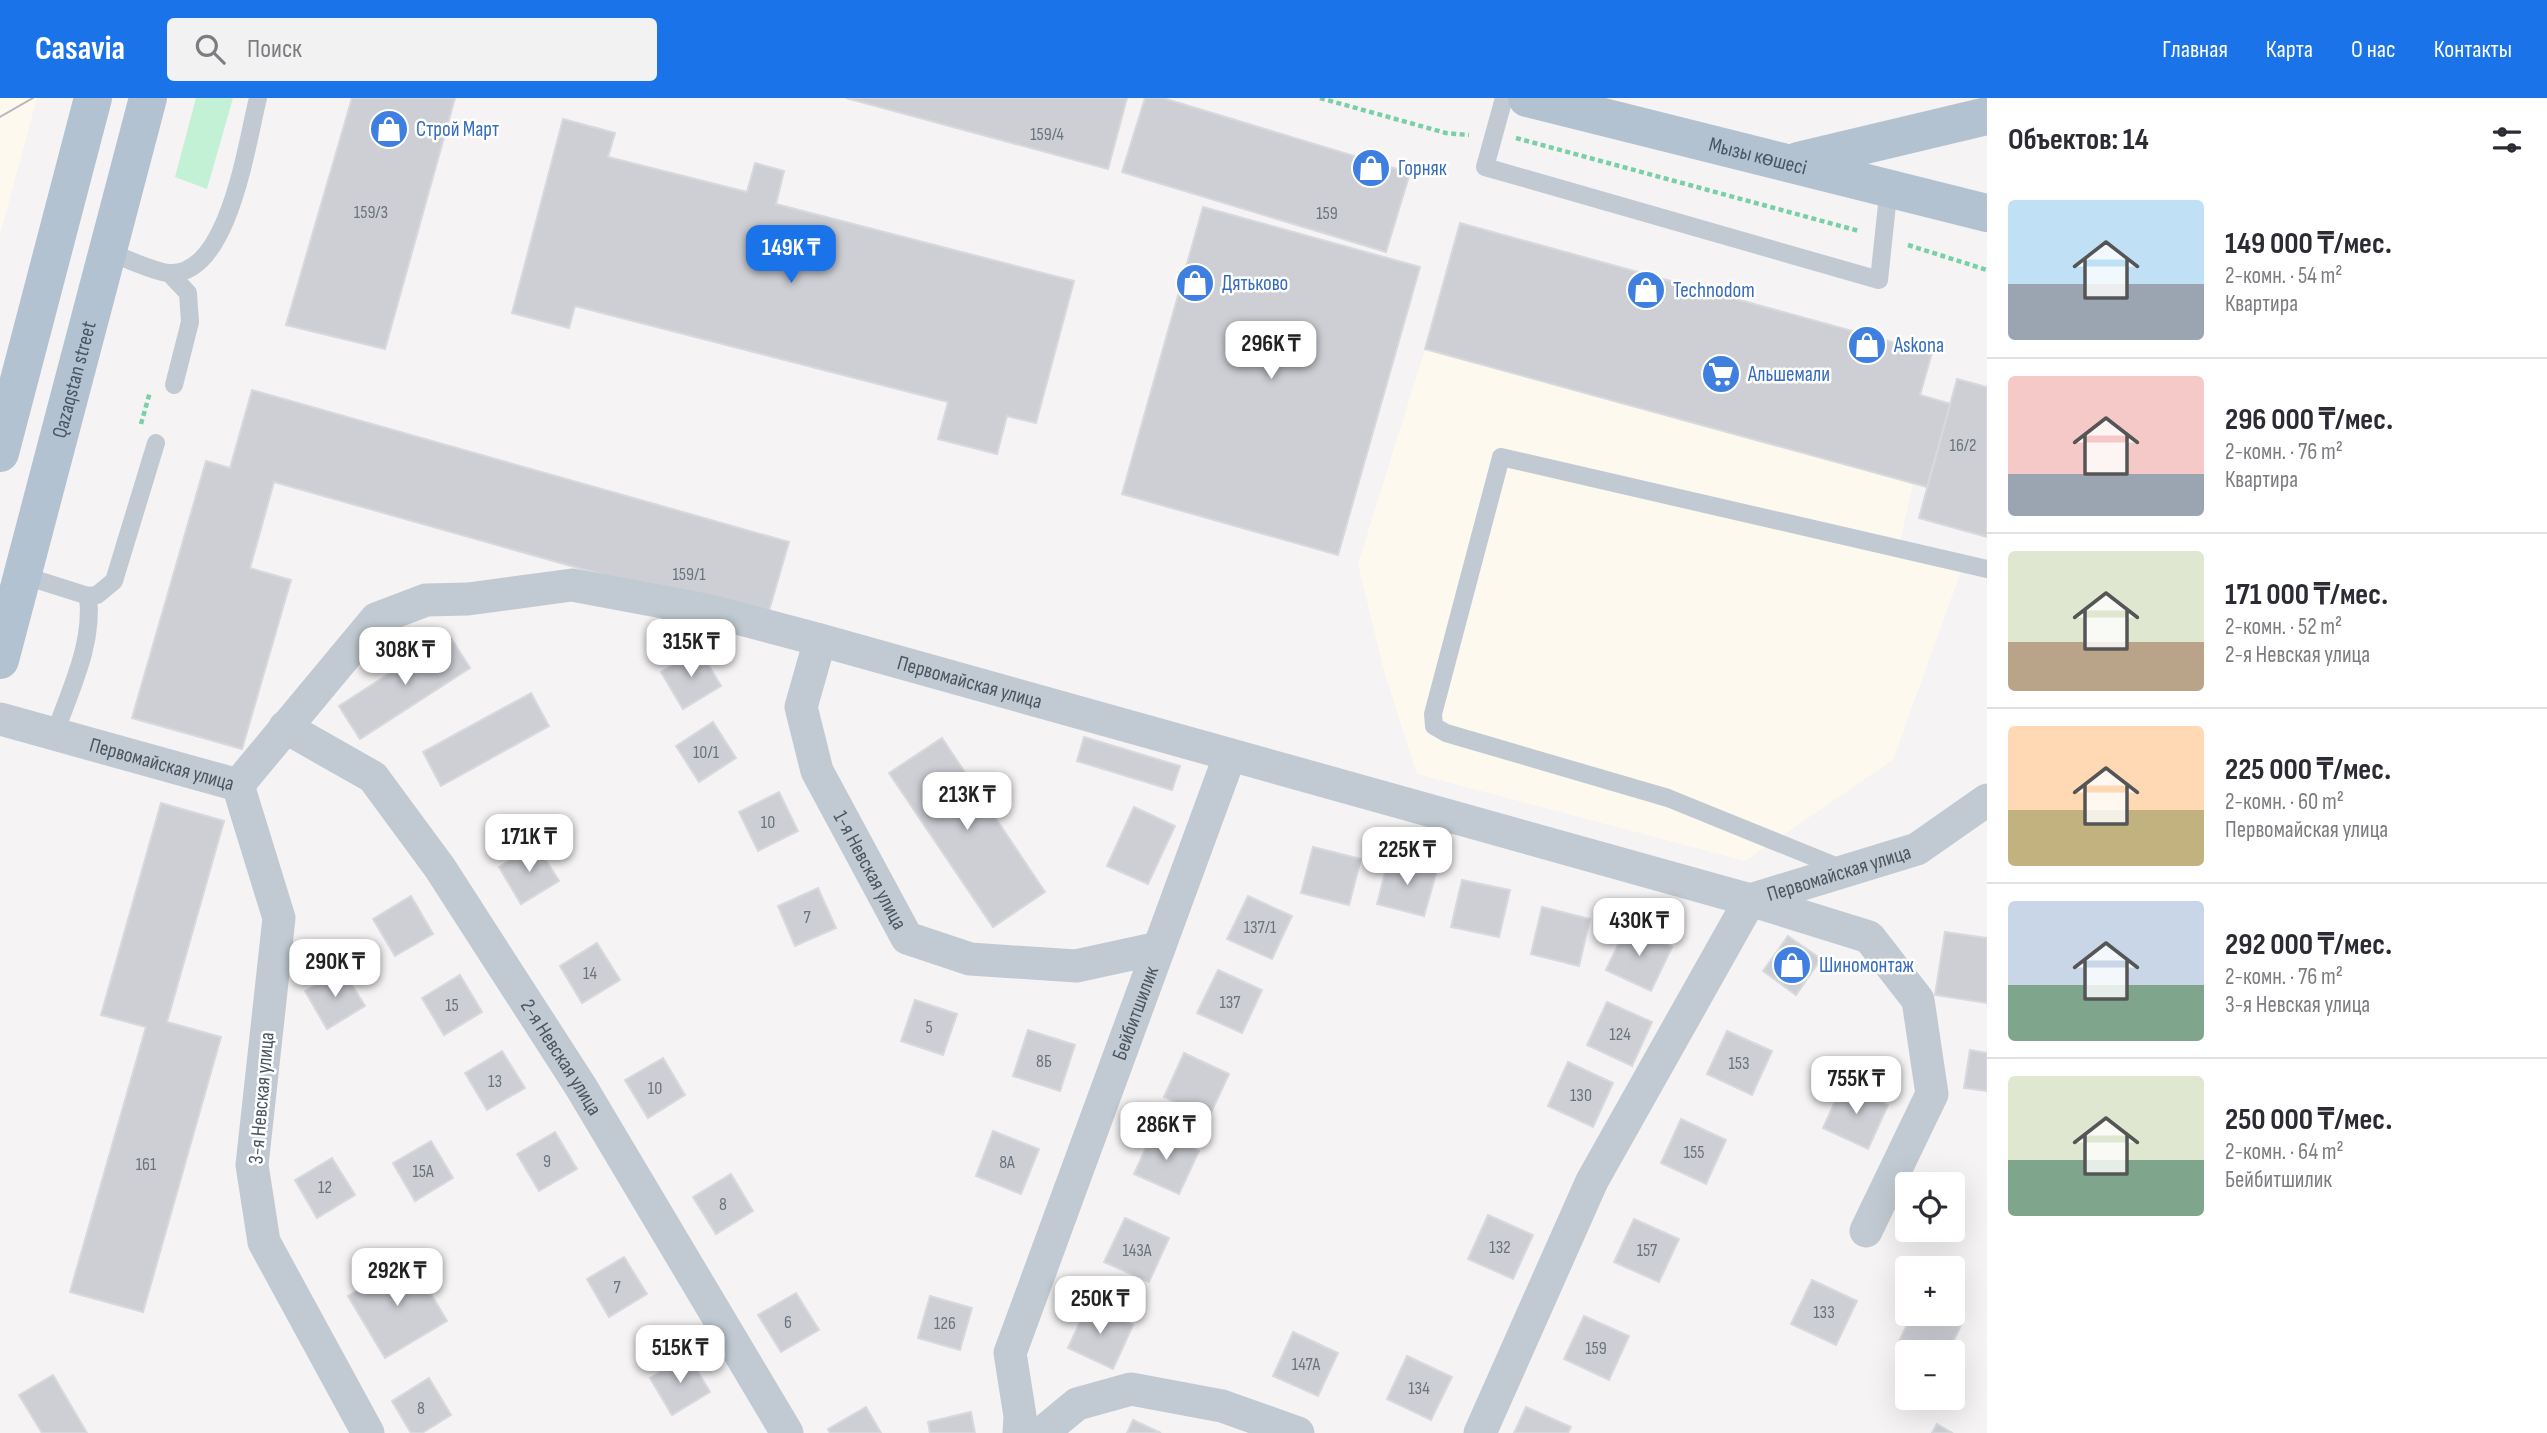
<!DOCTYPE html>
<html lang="ru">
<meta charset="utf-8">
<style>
body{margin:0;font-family:"Sofia Sans Condensed",sans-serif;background:#f2f2f3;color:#2b2b33;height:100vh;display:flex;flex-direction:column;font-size:26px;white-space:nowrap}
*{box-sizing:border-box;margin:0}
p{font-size:23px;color:#7c7c81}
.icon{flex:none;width:38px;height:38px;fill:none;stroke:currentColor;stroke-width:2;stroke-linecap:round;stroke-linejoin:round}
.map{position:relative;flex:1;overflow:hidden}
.panel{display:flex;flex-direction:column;background:#fff;width:560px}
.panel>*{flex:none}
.tools{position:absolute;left:1895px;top:1074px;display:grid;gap:14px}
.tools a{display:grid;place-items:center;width:70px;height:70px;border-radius:7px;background:#fff;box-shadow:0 7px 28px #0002;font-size:35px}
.price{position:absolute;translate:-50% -60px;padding:0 16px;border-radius:14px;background:#fff;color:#222;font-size:23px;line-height:46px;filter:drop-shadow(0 2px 4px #0008)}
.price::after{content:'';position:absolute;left:50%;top:42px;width:21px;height:16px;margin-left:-10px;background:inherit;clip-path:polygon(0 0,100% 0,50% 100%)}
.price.active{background:#1a73e8;color:#fff}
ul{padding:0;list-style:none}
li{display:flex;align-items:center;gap:21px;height:175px;padding:0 21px}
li+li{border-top:2px solid #e1e1e2}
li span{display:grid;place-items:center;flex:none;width:196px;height:140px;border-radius:7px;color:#555}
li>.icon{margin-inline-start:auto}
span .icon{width:84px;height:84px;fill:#fffc;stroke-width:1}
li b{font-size:30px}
h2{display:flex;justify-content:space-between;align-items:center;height:84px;padding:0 21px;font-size:30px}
header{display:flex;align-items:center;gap:42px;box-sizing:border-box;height:98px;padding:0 35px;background:#1a73e8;color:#fff}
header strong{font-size:33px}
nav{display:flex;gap:38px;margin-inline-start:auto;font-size:24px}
.search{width:490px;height:63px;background:#f2f2f3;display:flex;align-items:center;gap:18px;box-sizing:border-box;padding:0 24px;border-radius:7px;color:#7c7c81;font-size:26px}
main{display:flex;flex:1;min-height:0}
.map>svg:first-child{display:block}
</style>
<header>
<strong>Casavia</strong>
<div class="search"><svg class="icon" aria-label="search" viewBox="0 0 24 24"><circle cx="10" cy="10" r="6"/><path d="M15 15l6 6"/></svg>Поиск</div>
<nav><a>Главная</a><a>Карта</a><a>О нас</a><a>Контакты</a></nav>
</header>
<main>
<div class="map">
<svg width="1987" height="1335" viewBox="0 0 1987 1335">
<rect width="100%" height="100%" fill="#f5f3f3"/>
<g fill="#fdf9ef">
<path d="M0 0H37L0 137Z"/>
<path d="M1425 251 1913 385 1900 445 1964 465 1893 662 1745 763 1417 676 1384 573 1358 466Z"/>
</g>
<path fill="#c3f1d5" d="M196 0H233L207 91 175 79Z"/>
<g fill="#cdcfd5" stroke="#d7d9de" stroke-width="2">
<path d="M352 0H455L385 251 286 227Z"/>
<path d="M846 0H1127L1108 71Z"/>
<path d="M1145 0H1163L1410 75 1386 154 1122 74Z"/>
<path d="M563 21 615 35 608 59 747 94 755 65 784 73 776 106 1074 183 1036 325 1007 318 997 356 938 341 948 304 575 208 569 230 512 215Z"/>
<path d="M1203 109 1420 169 1338 457 1122 396Z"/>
<path d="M1460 125 1932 255 1920 297 1951 306 1927 389 1425 251Z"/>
<path d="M1957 281 1987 289V439L1919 420Z"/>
<path d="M252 292 789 444 766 523 274 384 250 470 291 482 242 651 132 620 206 363 230 370Z"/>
<path d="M449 537 470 570 360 641 339 608Z"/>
<path d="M699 551 721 588 683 611 661 574Z"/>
<path d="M531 595 549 628 441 688 423 654Z"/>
<path d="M713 624 736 660 699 684 676 648Z"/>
<path d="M1084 639 1180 668 1172 692 1077 663Z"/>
<path d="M942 640 1045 794 993 829 889 675Z"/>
<path d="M779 694 798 733 758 753 739 714Z"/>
<path d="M161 705 224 723 167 924 221 939 143 1214 70 1194 146 929 101 917Z"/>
<path d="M1134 709 1175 728 1148 786 1107 768Z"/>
<path d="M536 746 559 783 521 806 499 769Z"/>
<path d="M1313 749 1361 761 1349 807 1301 795Z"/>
<path d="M1389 759 1437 772 1424 818 1377 806Z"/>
<path d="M1462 782 1510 792 1499 839 1451 829Z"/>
<path d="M818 790 836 830 795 848 778 808Z"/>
<path d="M411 798 433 836 395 858 373 821Z"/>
<path d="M1248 798 1292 818 1272 861 1227 841Z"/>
<path d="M1542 809 1590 821 1579 868 1531 856Z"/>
<path d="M1627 828 1672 849 1651 893 1606 872Z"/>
<path d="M1945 834 1987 840V905L1935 897Z"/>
<path d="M1788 838 1821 861 1796 897 1763 873Z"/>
<path d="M597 845 620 882 582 905 560 868Z"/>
<path d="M342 871 365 908 327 931 305 893Z"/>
<path d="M1218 872 1262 892 1242 935 1197 915Z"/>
<path d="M460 877 482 914 444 937 422 900Z"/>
<path d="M915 902 957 916 943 957 901 943Z"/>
<path d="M1607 904 1652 924 1632 968 1587 947Z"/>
<path d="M1028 932 1075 947 1060 993 1013 978Z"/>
<path d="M1727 933 1772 953 1752 997 1707 976Z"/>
<path d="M1970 952 1987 955V993L1964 990Z"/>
<path d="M502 953 525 990 487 1012 465 975Z"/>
<path d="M1184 955 1229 976 1209 1019 1164 999Z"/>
<path d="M663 960 685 997 648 1020 625 982Z"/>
<path d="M1568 964 1613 985 1593 1029 1548 1008Z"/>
<path d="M1843 986 1888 1007 1868 1051 1823 1030Z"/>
<path d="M1681 1021 1726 1042 1706 1086 1661 1065Z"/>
<path d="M1154 1032 1199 1053 1179 1096 1134 1076Z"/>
<path d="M993 1033 1039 1051 1021 1096 976 1078Z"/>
<path d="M555 1034 577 1071 539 1093 517 1056Z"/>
<path d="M431 1043 453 1080 415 1103 393 1065Z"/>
<path d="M332 1060 355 1097 317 1120 295 1082Z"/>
<path d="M731 1076 753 1113 716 1136 693 1099Z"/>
<path d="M1488 1117 1533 1137 1513 1181 1468 1161Z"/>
<path d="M1125 1120 1169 1140 1149 1184 1104 1164Z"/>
<path d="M1634 1121 1679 1141 1659 1184 1614 1164Z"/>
<path d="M624 1159 647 1196 609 1219 587 1181Z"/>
<path d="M410 1161 447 1223 385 1260 348 1198Z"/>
<path d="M1812 1182 1857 1203 1836 1247 1791 1226Z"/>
<path d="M796 1195 819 1232 781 1254 758 1217Z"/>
<path d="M930 1198 972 1210 960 1252 918 1240Z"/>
<path d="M1088 1206 1133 1227 1113 1271 1068 1250Z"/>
<path d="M1912 1216H1943L1962 1225 1948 1255H1912L1897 1248Z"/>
<path d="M1584 1218 1629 1238 1609 1282 1564 1261Z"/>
<path d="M1293 1234 1338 1255 1318 1298 1273 1278Z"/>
<path d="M688 1257 710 1294 672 1317 650 1280Z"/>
<path d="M1407 1258 1452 1279 1431 1322 1387 1301Z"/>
<path d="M53 1277 87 1335H42L19 1297Z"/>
<path d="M429 1280 451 1317 422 1335H411L392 1303Z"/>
<path d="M866 1309 881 1335H830L828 1331Z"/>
<path d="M1526 1309 1571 1329 1568 1335H1514Z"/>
<path d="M971 1314 975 1335H930L928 1324Z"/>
<path d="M1133 1322 1161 1335H1127Z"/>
<path d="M1937 1326 1952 1335H1932Z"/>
</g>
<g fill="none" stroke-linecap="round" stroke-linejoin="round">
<g stroke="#7ad0a6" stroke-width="4.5" stroke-dasharray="5 3.5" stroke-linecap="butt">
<path d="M1320 0 1446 35 1469 37"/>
<path d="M1516 40 1859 133"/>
<path d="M1908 147 1987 172"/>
<path d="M141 326 150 294"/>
</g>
<g stroke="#c1cad2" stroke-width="18">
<path d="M1504 0 1485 69 1879 182 1889 88"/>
<path d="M108 154C124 159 153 174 169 175 229 179 247 43 258 0"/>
<path d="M169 175 188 195 190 224 174 287"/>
<path d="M22 477 88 498 97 497 114 483 156 345"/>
<path d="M54 638C70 592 94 546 88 498"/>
<path d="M1843 771 1668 700 1446 635 1434 628 1433 616 1501 359 1987 471"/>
</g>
<g stroke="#c1cad2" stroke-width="33">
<path id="s1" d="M820 542 801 609 817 673 907 840 970 861 1076 868 1159 850"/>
<path id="s2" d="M0 621 238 687 376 521 426 502 468 501 572 487 711 513 820 542 1750 802 1917 751 1987 702"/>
<path id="s3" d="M285 629 373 679 440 770 581 989 787 1335"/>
<path d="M238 687 279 820 252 1067 264 1144 368 1335"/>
<path id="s4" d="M1019 1335 1020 1318 1010 1255 1230 657"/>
<path d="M1042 1335 1077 1306 1131 1291 1222 1308 1298 1335"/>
<path d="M1480 1335 1592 1083 1750 802 1869 839 1918 902 1932 996 1866 1133"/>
</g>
<g stroke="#b3c2d1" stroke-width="38">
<path id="s5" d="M1527 0 1987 115"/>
<path d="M1798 63 1987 18"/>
<path d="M0 355 93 0"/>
<path id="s6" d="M0 562 148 0"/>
</g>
<path stroke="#b5b8bd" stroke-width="2" d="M0 19 33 0"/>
</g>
<defs>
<symbol id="shop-disc" viewBox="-11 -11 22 22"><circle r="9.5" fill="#3f7fe0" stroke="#fff"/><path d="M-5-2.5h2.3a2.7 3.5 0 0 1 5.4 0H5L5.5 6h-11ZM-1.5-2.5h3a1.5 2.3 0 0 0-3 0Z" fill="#fff"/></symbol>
<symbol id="supermarket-disc" viewBox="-11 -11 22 22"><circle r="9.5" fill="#3f7fe0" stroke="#fff"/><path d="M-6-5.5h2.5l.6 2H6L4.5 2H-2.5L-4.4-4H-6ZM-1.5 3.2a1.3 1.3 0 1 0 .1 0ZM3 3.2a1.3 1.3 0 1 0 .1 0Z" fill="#fff"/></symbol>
</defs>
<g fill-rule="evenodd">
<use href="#shop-disc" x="367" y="9" width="44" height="44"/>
<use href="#shop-disc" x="1349" y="48" width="44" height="44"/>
<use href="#shop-disc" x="1173" y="163" width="44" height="44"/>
<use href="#shop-disc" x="1624" y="170" width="44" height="44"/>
<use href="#shop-disc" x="1845" y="225" width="44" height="44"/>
<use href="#supermarket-disc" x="1699" y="254" width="44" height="44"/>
<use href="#shop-disc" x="1770" y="845" width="44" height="44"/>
</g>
<g text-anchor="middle" stroke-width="5" stroke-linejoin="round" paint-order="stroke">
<g font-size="18" fill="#6b747e">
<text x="1047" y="42">159/4</text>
<text x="371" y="120">159/3</text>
<text x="1327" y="121">159</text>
<text x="1963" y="353">16/2</text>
<text x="689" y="482">159/1</text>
<text x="706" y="660">10/1</text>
<text x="768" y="730">10</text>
<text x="807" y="825">7</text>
<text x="1260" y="835">137/1</text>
<text x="590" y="881">14</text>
<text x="1230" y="910">137</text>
<text x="452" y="913">15</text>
<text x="929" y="935">5</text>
<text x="1620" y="942">124</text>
<text x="1044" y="969">8Б</text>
<text x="1739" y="971">153</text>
<text x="495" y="989">13</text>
<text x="655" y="996">10</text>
<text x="1581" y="1003">130</text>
<text x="1694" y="1060">155</text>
<text x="547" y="1069">9</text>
<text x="1007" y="1070">8А</text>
<text x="146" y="1072">161</text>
<text x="423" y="1079">15А</text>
<text x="325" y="1095">12</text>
<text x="723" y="1112">8</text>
<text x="1500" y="1155">132</text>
<text x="1137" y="1158">143А</text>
<text x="1647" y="1158">157</text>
<text x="617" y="1195">7</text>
<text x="1824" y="1220">133</text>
<text x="788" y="1230">6</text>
<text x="945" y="1231">126</text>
<text x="1596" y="1256">159</text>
<text x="1306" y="1272">147А</text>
<text x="1419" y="1296">134</text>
<text x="421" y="1316">8</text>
</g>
<g font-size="21" fill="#366cbe" stroke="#fff" text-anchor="start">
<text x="416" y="38">Строй Март</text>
<text x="1398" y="77">Горняк</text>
<text x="1222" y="192">Дятьково</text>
<text x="1673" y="199">Technodom</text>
<text x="1894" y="254">Askona</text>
<text x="1748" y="283">Альшемали</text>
<text x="1819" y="874">Шиномонтаж</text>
</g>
<g font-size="21" fill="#4a5661" stroke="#fff">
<text dy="7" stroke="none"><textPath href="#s5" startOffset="238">Мызы көшесі</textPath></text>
<text dy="7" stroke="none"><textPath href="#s6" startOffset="290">Qazaqstan street</textPath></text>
<text dy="7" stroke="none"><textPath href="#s2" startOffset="1073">Первомайская улица</textPath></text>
<text dy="7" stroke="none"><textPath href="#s2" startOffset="168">Первомайская улица</textPath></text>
<text dy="7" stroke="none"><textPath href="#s1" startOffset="248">1-я Невская улица</textPath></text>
<text dy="7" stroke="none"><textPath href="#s2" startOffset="1976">Первомайская улица</textPath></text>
<text dy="7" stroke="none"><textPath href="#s4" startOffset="443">Бейбитшилик</textPath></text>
<text dy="7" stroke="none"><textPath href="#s3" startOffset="439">2-я Невская улица</textPath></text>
<text transform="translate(261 1000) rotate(-85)" y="7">3-я Невская улица</text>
</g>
</g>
</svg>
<div class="tools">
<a><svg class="icon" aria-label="locate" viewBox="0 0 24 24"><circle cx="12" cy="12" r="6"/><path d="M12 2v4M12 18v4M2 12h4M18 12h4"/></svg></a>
<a>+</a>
<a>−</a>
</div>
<b class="price active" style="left:791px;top:187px">149K ₸</b>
<b class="price" style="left:1271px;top:283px">296K ₸</b>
<b class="price" style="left:691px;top:581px">315K ₸</b>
<b class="price" style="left:405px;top:589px">308K ₸</b>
<b class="price" style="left:967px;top:734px">213K ₸</b>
<b class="price" style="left:529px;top:776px">171K ₸</b>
<b class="price" style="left:1407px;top:789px">225K ₸</b>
<b class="price" style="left:1639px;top:860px">430K ₸</b>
<b class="price" style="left:335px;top:901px">290K ₸</b>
<b class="price" style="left:1856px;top:1018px">755K ₸</b>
<b class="price" style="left:1166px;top:1064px">286K ₸</b>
<b class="price" style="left:397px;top:1210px">292K ₸</b>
<b class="price" style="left:1100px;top:1238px">250K ₸</b>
<b class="price" style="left:680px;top:1287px">515K ₸</b>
</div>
<section class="panel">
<h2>Объектов: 14<svg class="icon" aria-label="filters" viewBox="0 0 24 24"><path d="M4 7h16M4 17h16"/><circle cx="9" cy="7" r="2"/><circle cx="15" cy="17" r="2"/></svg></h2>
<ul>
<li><span style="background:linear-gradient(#bfe0f5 60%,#9aa5b1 0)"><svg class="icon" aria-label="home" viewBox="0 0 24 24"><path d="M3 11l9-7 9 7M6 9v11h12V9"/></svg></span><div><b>149 000 ₸/мес.</b><p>2-комн. · 54 m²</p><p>Квартира</p></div></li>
<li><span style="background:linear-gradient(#f6c9c9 70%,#9aa5b1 0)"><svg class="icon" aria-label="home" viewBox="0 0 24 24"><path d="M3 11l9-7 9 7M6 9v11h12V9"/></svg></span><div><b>296 000 ₸/мес.</b><p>2-комн. · 76 m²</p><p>Квартира</p></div></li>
<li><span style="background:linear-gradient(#dfe7d0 65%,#b9a48a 0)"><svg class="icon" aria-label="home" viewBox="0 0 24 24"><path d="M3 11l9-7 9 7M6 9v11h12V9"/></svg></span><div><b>171 000 ₸/мес.</b><p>2-комн. · 52 m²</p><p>2-я Невская улица</p></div></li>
<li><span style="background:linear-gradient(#ffd9b3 60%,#c2b280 0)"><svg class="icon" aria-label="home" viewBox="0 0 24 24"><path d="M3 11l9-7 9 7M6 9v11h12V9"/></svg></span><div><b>225 000 ₸/мес.</b><p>2-комн. · 60 m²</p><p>Первомайская улица</p></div></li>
<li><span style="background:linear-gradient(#c9d6e8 60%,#7fa58c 0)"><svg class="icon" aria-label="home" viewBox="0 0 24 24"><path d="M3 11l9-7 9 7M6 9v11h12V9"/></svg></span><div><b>292 000 ₸/мес.</b><p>2-комн. · 76 m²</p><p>3-я Невская улица</p></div></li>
<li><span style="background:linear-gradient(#dfe7d0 60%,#7fa58c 0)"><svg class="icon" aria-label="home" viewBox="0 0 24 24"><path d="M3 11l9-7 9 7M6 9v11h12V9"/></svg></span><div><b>250 000 ₸/мес.</b><p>2-комн. · 64 m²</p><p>Бейбитшилик</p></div></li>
</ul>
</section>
</main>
